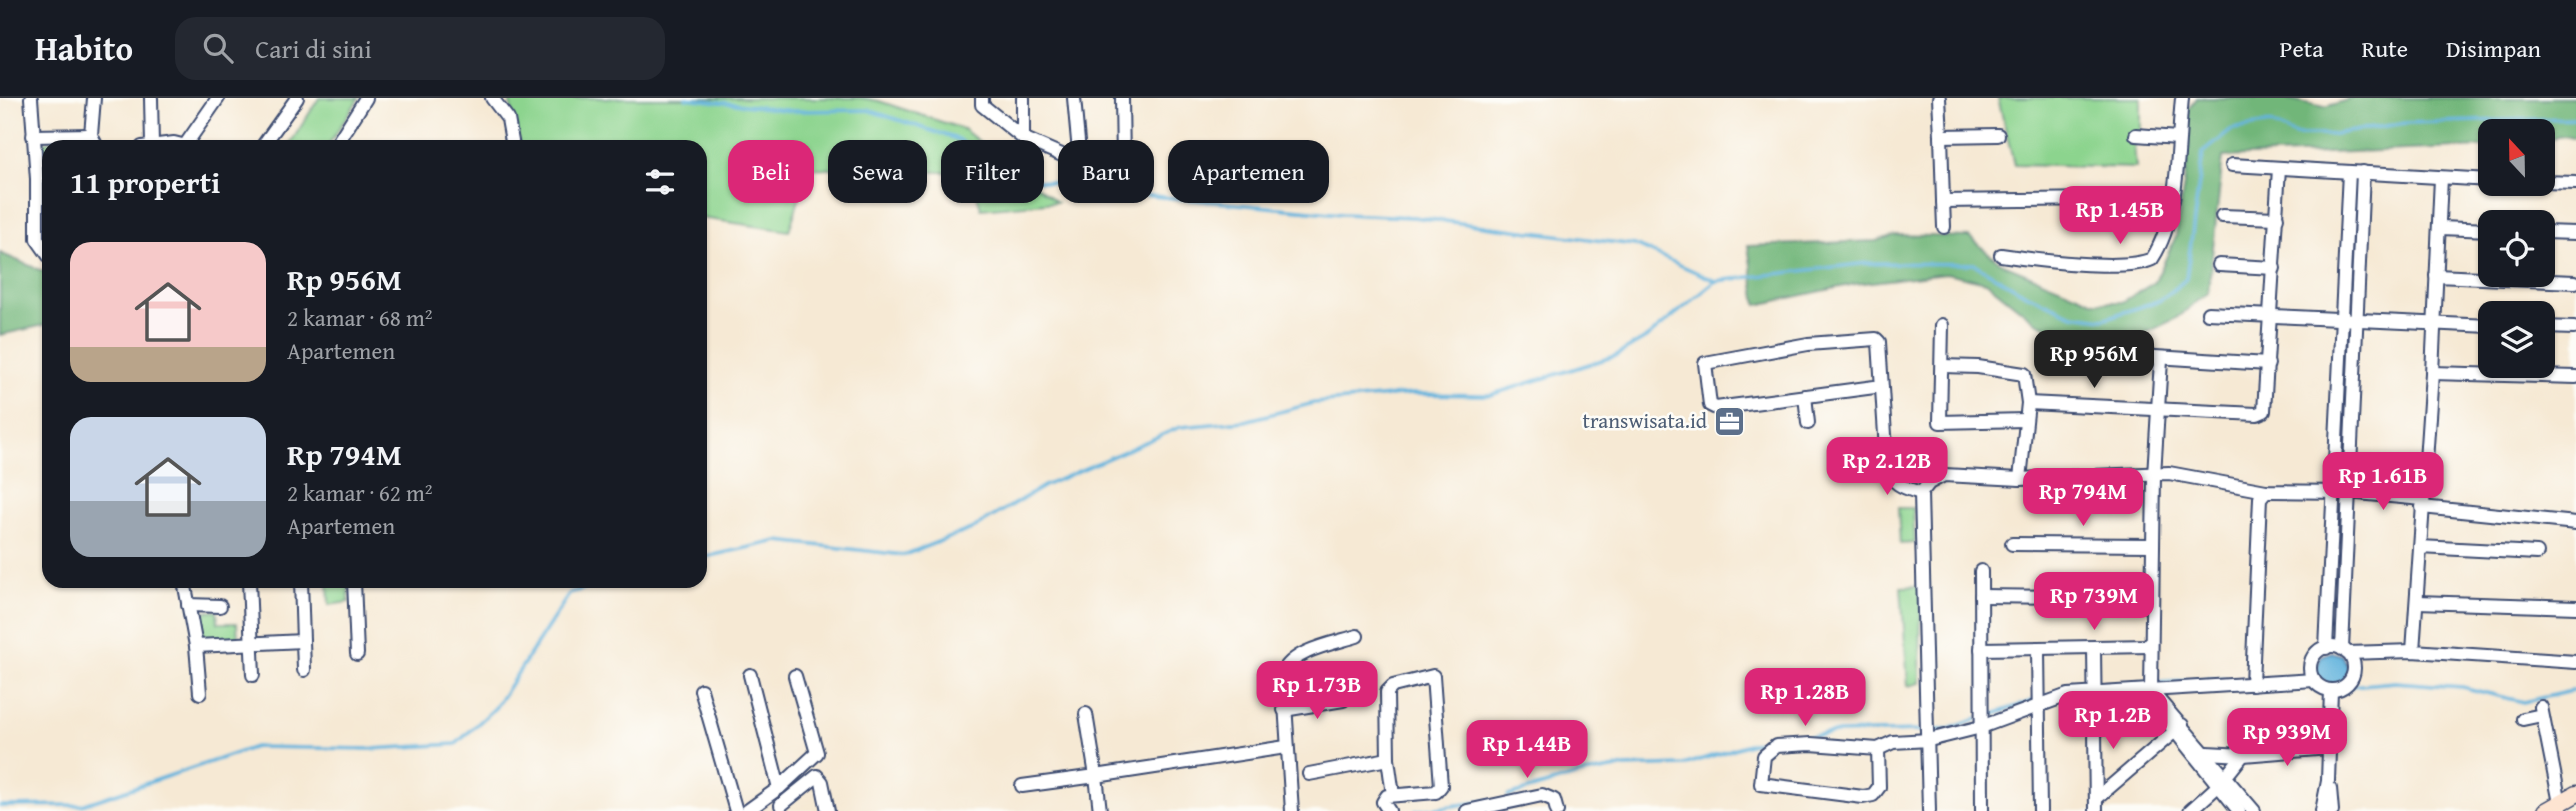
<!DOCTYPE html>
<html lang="id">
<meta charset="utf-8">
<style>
body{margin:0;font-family:"Gentium Book Plus",serif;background:#242831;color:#f1f3f6;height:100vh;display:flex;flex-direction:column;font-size:26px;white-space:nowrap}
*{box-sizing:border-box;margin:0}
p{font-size:23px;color:#9ea1a6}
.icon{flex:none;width:38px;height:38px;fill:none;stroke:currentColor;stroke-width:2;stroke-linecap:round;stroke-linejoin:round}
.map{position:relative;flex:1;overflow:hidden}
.side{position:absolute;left:42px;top:42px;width:665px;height:448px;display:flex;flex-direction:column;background:#171b24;border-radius:21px;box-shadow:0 2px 5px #0004}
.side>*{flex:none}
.hud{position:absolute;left:728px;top:42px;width:665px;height:63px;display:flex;gap:14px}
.needle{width:46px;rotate:338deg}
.controls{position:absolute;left:2478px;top:21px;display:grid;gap:14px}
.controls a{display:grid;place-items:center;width:77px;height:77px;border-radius:14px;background:#171b24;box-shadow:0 2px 5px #0004;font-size:35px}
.price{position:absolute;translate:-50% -60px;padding:0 16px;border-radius:14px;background:#db2777;color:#fff;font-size:23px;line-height:46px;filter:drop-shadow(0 2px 4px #0008)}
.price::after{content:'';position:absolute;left:50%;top:42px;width:21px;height:16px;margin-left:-10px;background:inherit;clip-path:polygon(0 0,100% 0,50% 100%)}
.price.selected{background:#222;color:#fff}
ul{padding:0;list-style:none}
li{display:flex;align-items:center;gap:21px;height:175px;padding:0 28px}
li span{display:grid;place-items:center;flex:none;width:196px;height:140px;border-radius:21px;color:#555}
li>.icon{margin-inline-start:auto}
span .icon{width:84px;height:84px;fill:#fffc;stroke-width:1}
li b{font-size:30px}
h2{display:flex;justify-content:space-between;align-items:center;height:84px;padding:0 28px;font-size:30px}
.chip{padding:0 24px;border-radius:21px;background:#171b24;box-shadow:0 2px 5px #0004;font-size:24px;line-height:63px}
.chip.selected{background:#db2777;color:#fff}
header{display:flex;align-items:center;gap:42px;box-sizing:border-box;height:98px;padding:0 35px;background:#171b24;border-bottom:2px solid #363941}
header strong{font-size:33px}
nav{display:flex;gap:38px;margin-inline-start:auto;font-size:24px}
.search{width:490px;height:63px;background:#242831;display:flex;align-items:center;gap:18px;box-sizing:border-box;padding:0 24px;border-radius:21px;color:#9ea1a6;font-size:26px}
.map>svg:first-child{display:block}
</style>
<header>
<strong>Habito</strong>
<div class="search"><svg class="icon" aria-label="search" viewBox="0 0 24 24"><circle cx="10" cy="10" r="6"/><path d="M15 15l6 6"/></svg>Cari di sini</div>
<nav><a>Peta</a><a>Rute</a><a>Disimpan</a></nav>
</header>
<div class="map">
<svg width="2576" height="713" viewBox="0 0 2576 713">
<rect width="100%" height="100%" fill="#fdfcf7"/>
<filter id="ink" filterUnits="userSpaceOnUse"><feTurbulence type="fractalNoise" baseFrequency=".0143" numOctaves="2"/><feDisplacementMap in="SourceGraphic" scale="14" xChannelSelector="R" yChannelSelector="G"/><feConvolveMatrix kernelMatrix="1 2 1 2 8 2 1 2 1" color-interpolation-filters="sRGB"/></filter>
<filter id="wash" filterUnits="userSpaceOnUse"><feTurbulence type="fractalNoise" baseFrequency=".00686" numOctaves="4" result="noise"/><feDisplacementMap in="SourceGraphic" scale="28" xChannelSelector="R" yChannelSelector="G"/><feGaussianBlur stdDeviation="1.57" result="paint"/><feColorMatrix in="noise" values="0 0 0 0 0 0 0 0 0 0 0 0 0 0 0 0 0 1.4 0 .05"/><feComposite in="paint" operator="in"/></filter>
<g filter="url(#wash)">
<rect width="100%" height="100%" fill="#f6e9d4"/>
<g fill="#8cd48e" stroke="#548276" stroke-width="2">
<path d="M319 0H359L327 49H288Z"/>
<path d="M509 0H861L879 3 963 31 1057 104 981 111 971 75 809 70 789 133 700 120V49H520Z"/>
<path d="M1998 0H2141V34L2133 35 2136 70 2014 67Z"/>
<path d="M89 43 91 49H49V75H42L39 44Z"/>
<path d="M1913 410 1915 445 1900 446 1898 410Z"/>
<path d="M328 483H348L349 504 329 507Z"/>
<path d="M1921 488 1920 585 1908 588 1901 489Z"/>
<path d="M217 513 218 525H237L238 542 200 540V514Z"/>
</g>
<g fill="#71b679" stroke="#46726c" stroke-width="2">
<path d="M2197 0H2283L2325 9 2353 0H2576V41L2564 38 2543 41V33H2490V49H2486L2223 59 2208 195 2175 221 2131 242 2088 240 2060 234 2036 224 1986 184 1946 175 1855 186 1757 207 1748 148 1876 143 1895 137 1969 139 2001 165 2095 204H2122L2155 184 2176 138 2189 53 2188 11Z"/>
<path d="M0 155 49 176V226L0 237Z"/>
</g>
<path fill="#62b3dd" stroke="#3e719e" stroke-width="2" d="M2331 554 2342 557 2349 570 2341 584C2329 589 2319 585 2316 572L2321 558Z"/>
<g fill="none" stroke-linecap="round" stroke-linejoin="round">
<g stroke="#62b3dd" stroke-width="3.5">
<path d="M686 0 793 13 868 12 960 42 1000 77 1131 96 1342 116 1413 119 1635 147 1716 183 1868 165 1974 166 2024 195 2073 217 2103 221 2161 202 2186 181 2203 55 2233 31 2270 25 2295 37H2328L2405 25 2576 20"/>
<path d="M700 460 778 443 904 457 974 430 1044 388 1180 329 1245 323 1314 305 1412 296 1490 297 1615 258 1649 238 1716 183"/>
<path d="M2155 585 2224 581"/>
<path d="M2099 587 2147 585"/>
<path d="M2350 588 2395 584 2462 589 2523 604 2576 592"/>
<path d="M2075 591 2091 588"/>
<path d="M1985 619 2050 597"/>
<path d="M1931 632H1946L1977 621"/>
<path d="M1508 698 1578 677 1623 669 1684 667 1752 645 1834 635 1923 633"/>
<path d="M0 708 82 707 255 649 371 651 456 646 495 610 570 495 610 483"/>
<path d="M1416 713 1487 703"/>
</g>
</g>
</g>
<g filter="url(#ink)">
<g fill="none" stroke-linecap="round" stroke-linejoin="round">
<defs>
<g id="street">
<path d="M31 0 37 81V141L49 158"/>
<path d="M94 0 91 37 97 49"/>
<path d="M151 0 152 46"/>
<path d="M492 0 508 21 513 49"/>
<path d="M982 0V7L1023 40 1080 65 1123 64 1122 0"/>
<path d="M1023 0V40"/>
<path d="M1074 0 1080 65"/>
<path d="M1939 0 1941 38 1998 37"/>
<path d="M2136 37 2178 40"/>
<path d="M33 38 91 37"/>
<path d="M1941 38 1943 103 2173 100"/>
<path d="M186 46 218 0"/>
<path d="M142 49 174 45 190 49"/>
<path d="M262 49 297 0"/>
<path d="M335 49 366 0"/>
<path d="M2232 67 2490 82"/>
<path d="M2543 84 2576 85"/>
<path d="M1943 103 1944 129"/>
<path d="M2222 118 2277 120"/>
<path d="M2440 130 2490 132"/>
<path d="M2543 134 2576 135"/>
<path d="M2001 157C2034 162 2125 174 2152 161 2180 118 2177 50 2182 0"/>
<path d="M2219 167 2274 170"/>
<path d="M2436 178 2575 184"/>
<path d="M2208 215 2490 228"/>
<path d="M1942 227 1940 324 2025 322"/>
<path d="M2543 229 2574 230"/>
<path d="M2059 253 2268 266"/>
<path d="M2161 262 2154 377 2151 593 2254 713"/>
<path d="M1942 268 1978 269 2024 276 2028 305 2020 381"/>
<path d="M2432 275 2576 279"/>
<path d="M1882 288 1716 310 1710 307 1705 265 1808 246 1876 241 1879 244 1887 368C1891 387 1905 390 1921 395"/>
<path d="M1805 298 1808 325"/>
<path d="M2028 305 2257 316 2264 313 2279 70"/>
<path d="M2422 409 2576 425"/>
<path d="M2012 446 2153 447"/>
<path d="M2420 449 2537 455"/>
<path d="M1981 473 1982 713"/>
<path d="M184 483 196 548 200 595"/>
<path d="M249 483 253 577"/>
<path d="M301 483 304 572"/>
<path d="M354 483 357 556"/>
<path d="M1981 498 2151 500"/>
<path d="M2417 504 2576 509"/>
<path d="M188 507 220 508"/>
<path d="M196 548 303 543"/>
<circle cx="2332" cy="570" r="22"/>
<path d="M2094 550 2096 713"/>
<path d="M2326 550 2349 74"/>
<path d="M1981 551 2151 548"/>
<path d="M2038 551 2040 713"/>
<path d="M2342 551 2363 74"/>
<path d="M2413 553 2432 275 2441 80"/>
<path d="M2347 555 2413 553 2576 564"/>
<path d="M750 577 779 690"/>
<path d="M2252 586 2260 400 2266 393"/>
<path d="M701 592 736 713"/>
<path d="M2147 598 2239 713"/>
<path d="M2541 609 2560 705"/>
<path d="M1284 612 1343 602"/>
<path d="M2523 621 2542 617"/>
<path d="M1878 651 1879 689 1873 697 1863 699 1761 686 1764 658 1776 648 1811 646 1878 651 1893 644 1929 642 1981 629 2068 597 2314 582"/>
<path d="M2207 655 2243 657 2329 650"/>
<path d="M1309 676 1388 661"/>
<path d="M1022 688 1096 678 1086 616"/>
<path d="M2330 690 2332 713"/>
<path d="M2097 700 2182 627"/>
<path d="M781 707 817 678 822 684 828 713"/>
<path d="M747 713 779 690 817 655 795 578"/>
<path d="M1100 713 1096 678 1286 649"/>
<path d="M1292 713 1283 575C1292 552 1335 545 1357 538"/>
<path d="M1389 713 1383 704 1387 698 1436 694 1441 688 1433 578 1393 588 1387 594 1388 661 1393 697"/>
<path d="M1467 713 1542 697 1554 702 1557 713"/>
<path d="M1929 713 1921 395 1929 385 1944 377 2020 381 2169 375 2266 393 2347 394 2423 401"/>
<path d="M2190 713 2219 687 2243 657"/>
<path d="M2322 713 2328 683 2331 592"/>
</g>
<path id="secondary" d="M2546 713 2576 696"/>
</defs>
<use href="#street" stroke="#3c4b70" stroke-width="16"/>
<use href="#secondary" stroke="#3c4b70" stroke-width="19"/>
<use href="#street" stroke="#fff" stroke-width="12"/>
<use href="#secondary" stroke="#fde4d1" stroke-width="16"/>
</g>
</g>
<defs>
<symbol id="office-square" viewBox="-11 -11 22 22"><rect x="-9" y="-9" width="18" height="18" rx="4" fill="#5c6f8a" stroke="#fdfcf7"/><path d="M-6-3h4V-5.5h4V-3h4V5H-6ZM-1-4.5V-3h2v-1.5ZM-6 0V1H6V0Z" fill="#fff"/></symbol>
</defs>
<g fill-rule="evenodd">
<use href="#office-square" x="1712" y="306" width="35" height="35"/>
</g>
<g text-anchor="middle" stroke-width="5" stroke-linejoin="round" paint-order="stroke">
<g font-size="21" fill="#4e5e75" stroke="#fdfcf7" text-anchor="end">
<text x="1707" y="330">transwisata.id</text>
</g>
</g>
</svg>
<div class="controls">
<a><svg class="needle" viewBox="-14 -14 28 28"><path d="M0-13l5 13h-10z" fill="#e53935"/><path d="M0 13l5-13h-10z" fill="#9ea1a6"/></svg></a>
<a><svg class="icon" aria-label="locate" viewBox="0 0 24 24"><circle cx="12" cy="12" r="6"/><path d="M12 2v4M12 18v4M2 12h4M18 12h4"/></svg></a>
<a><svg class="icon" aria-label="layers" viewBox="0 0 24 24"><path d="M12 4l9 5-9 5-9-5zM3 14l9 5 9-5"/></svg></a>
</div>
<b class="price" style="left:2120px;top:148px">Rp 1.45B</b>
<b class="price selected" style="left:2094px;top:292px">Rp 956M</b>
<b class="price" style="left:1887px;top:399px">Rp 2.12B</b>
<b class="price" style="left:2383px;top:414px">Rp 1.61B</b>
<b class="price" style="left:2083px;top:430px">Rp 794M</b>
<b class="price" style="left:2094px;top:534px">Rp 739M</b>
<b class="price" style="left:1317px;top:623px">Rp 1.73B</b>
<b class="price" style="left:1805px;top:630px">Rp 1.28B</b>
<b class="price" style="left:2113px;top:653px">Rp 1.2B</b>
<b class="price" style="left:2287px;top:670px">Rp 939M</b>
<b class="price" style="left:1527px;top:682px">Rp 1.44B</b>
<div class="hud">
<a class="chip selected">Beli</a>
<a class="chip">Sewa</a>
<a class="chip">Filter</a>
<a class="chip">Baru</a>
<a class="chip">Apartemen</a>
</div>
<section class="side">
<h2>11 properti<svg class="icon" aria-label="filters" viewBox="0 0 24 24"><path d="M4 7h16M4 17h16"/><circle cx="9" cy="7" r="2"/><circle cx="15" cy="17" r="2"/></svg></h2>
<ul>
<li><span style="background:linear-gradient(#f6c9c9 75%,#b9a48a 0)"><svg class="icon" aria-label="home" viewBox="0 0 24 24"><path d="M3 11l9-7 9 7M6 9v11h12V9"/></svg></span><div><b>Rp 956M</b><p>2 kamar · 68 m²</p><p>Apartemen</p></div></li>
<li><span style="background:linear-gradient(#c9d6e8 60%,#9aa5b1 0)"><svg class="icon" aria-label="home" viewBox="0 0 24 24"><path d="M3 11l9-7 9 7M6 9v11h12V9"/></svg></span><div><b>Rp 794M</b><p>2 kamar · 62 m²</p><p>Apartemen</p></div></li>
</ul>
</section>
</div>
